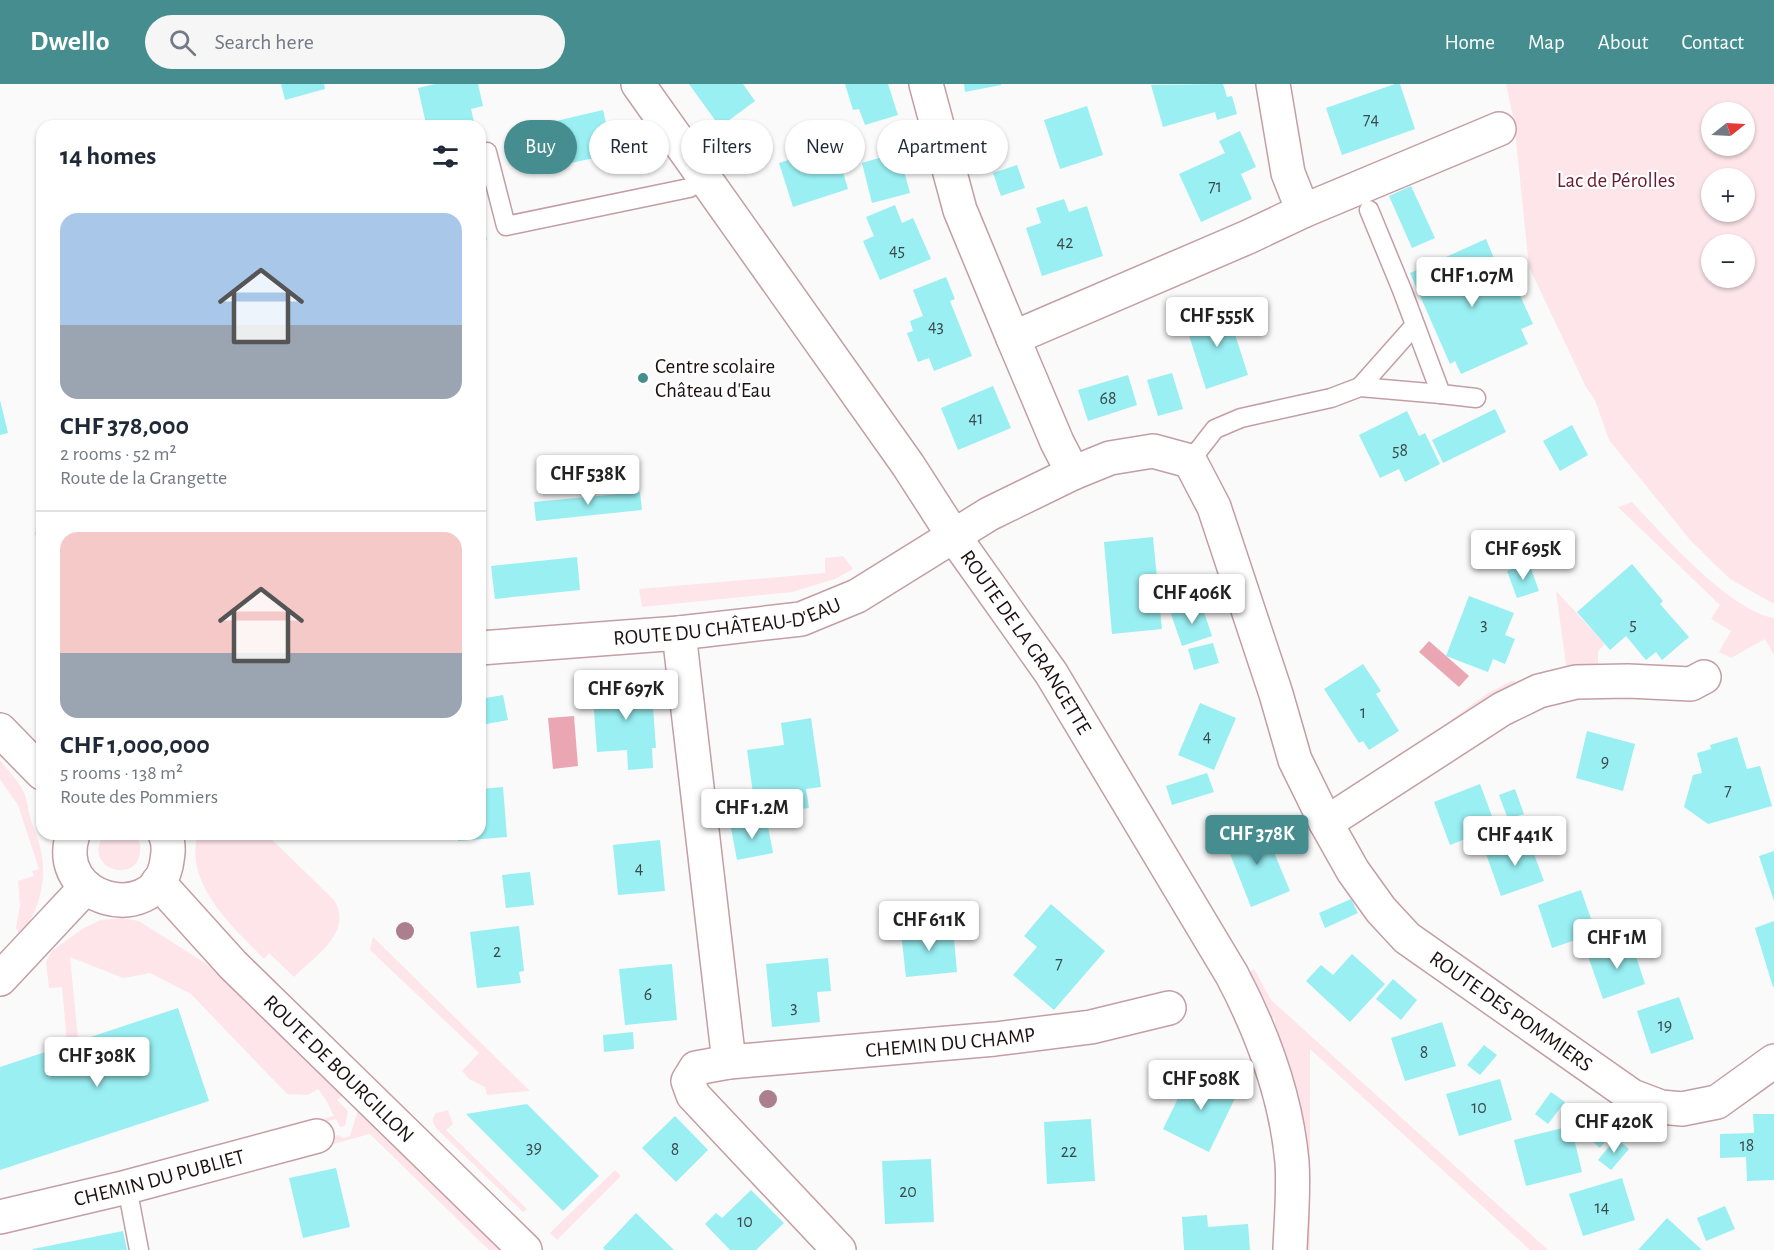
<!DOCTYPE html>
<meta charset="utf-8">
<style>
body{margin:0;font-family:"Alegreya Sans",sans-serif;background:#f6f6f7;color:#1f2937;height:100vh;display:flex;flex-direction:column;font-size:22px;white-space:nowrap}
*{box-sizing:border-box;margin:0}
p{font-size:20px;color:#747a83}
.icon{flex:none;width:33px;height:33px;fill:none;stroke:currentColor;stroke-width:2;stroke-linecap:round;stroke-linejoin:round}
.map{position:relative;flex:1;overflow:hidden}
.details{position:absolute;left:36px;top:36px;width:450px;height:720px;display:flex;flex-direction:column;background:#fff;border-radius:18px;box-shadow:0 2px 4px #0004}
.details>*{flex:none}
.guide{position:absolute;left:504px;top:36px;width:570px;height:54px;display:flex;gap:12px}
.needle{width:39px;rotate:72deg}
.fabs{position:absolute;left:1701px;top:18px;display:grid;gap:12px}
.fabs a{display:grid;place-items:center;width:54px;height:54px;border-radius:50%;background:#fff;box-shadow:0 2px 4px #0004;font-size:30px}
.price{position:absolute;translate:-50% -51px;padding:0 14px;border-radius:6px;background:#fff;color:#222;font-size:20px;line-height:39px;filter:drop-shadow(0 2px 3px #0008)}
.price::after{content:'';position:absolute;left:50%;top:36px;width:18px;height:14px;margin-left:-9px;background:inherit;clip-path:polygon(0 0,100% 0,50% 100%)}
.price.current{background:#458d8f;color:#fff}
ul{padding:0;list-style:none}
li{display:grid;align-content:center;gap:12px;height:318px;padding:0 24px}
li+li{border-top:2px solid #e0e1e3}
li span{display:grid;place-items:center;height:186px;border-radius:18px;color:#555}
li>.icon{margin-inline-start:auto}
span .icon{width:108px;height:108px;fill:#fffc;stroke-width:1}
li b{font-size:26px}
h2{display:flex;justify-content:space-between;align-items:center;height:72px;padding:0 24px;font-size:26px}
.chip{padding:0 21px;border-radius:27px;background:#fff;box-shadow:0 2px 4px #0004;font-size:21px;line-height:54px}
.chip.current{background:#458d8f;color:#fff}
header{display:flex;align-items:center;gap:36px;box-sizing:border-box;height:84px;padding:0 30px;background:#458d8f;color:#fff}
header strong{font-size:28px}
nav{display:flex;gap:33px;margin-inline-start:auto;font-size:21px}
.search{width:420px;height:54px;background:#f6f6f7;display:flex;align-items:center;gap:15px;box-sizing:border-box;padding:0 21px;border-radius:33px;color:#747a83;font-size:22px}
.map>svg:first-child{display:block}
</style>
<header>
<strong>Dwello</strong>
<div class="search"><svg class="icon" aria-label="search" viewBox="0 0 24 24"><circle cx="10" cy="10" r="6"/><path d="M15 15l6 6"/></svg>Search here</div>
<nav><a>Home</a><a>Map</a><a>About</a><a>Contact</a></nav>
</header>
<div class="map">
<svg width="1774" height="1166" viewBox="0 0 1774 1166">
<rect width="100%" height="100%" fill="#fafafa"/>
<g fill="#fde5e9" fill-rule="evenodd">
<path d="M1506 0H1774V520L1730 495 1691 457 1609 356 1595 316 1586 303 1529 183 1514 37ZM1712 28H1744V62H1712ZM1712 94H1744V128H1712ZM1712 160H1744V194H1712Z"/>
<path d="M1632 418C1663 451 1730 527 1774 534V571L1765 555 1731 574 1719 568 1731 547 1711 535 1720 521 1618 423Z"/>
<path d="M843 472 853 485 835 495 792 508 642 523 639 505 825 489V474Z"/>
<path d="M1556 507 1605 560 1598 567V581L1567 588Z"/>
<path d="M1514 596 1517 601 1453 641 1451 636 1488 609Z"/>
<path d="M0 676C9 688 22 700 26 714 28 720 28 727 30 733 32 742 37 750 39 759 49 793 40 824 21 852L16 844 20 822 18 797 34 792 32 787 39 785 18 721 0 695Z"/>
<path d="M105 750H134C139 755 141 760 140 767 138 803 79 783 105 750Z"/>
<path d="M198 750H266L334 816C354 848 315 872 294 893L269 869 264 875C233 843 183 799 198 750Z"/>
<path d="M121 834 139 837 208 881 343 1011 337 1016 348 1027 345 1042 340 1043 336 1035 100 1098 93 1096 334 1032 326 1016 318 1005 308 1011 287 1010 191 910 150 889 123 894 70 873 78 955 67 958 62 903 49 904 46 878 51 868 82 845 101 836Z"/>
<path d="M373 853 530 1007 487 1011 485 1003 469 995 462 987 479 969 370 866Z"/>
<path d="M1254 885 1271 916 1548 1166H1530L1310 965V1166H1303L1304 1074 1292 992 1275 944V935L1269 932 1247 889Z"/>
<path d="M358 1026 501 1166H489L370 1050 325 1062 323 1055 338 1051 343 1054 350 1052Z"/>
<path d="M448 1026 453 1040 446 1046 527 1125 523 1128 436 1044C432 1038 432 1035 436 1029Z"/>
<path d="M615 1086 621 1092 557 1156 550 1149Z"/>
</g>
<g fill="#eba6b3">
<path d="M1429 557 1469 592 1459 603 1419 568Z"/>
<path d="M574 632 578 682 553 685 548 634Z"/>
</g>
<g fill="#99eff2">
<path d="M281 0H324L325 5 285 16Z"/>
<path d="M435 0H478L483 22 471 25 475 42H422L426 40 418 4Z"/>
<path d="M689 0H743L755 17 720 43Z"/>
<path d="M845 0H888L898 31 865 41 859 25 853 26Z"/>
<path d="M964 0H1001V1L965 8Z"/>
<path d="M1223 0 1227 13 1232 12 1237 30 1217 36 1215 28 1163 43 1151 1Z"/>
<path d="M1395 0H1400L1415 45 1342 71 1326 24Z"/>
<path d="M1087 22 1103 71 1060 85 1044 36Z"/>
<path d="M603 26 613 70 566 80 556 37Z"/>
<path d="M1240 47 1256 83 1241 90 1252 115 1201 138 1179 90 1225 69 1219 57Z"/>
<path d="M641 58 647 83 627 89 620 64Z"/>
<path d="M835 61 848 105 793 123 779 79Z"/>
<path d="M899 68 910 109 872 119 862 79Z"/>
<path d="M1017 81 1025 104 1001 112 993 89Z"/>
<path d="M1411 102 1435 154 1412 164 1389 112Z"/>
<path d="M1064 115 1069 128 1087 122 1103 172 1042 192 1026 144 1041 139 1036 124Z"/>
<path d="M895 121 902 139 913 134 931 175 880 196 863 157 874 152 866 133Z"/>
<path d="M480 129 487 156 480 158Z"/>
<path d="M1486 155 1496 179 1487 184 1495 202 1503 199 1518 207 1533 240 1521 245 1528 260 1461 290 1455 277 1450 280 1410 189Z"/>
<path d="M946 193 955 215 950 217 972 272 934 287 929 274 918 278 907 249 913 247 910 237 923 232 913 206Z"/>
<path d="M1225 219 1248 291 1206 305 1187 245 1208 239 1203 226Z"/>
<path d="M1172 289 1183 325 1158 332 1147 296Z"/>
<path d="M1128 291 1137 321 1088 337 1078 306Z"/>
<path d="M993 302 1011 344 958 366 941 324Z"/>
<path d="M0 316 8 349 0 351Z"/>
<path d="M1495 325 1506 348 1443 379 1432 356Z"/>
<path d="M1407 327 1419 352 1425 349 1440 380 1405 398 1399 385 1380 394 1359 351Z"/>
<path d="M1572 341 1588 371 1560 387 1543 357Z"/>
<path d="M640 408 642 426 536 437 534 418Z"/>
<path d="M42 446V474H41L35 448Z"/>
<path d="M1153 453 1162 545 1112 550 1104 458Z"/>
<path d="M577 473 580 506 495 515 491 482Z"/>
<path d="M1529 479 1539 507 1517 514 1507 487Z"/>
<path d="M1632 480 1663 517 1660 520 1689 553 1662 576 1656 568 1646 576 1626 552 1610 566 1577 528Z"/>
<path d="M1469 512 1514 529 1505 551 1515 555 1505 580 1493 575 1488 588 1446 572Z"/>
<path d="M1201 519 1212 552 1182 562 1171 530Z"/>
<path d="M1213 559 1219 579 1194 586 1188 565Z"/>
<path d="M1363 580 1381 607 1376 610 1399 647 1369 666 1363 657 1359 659 1324 605Z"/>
<path d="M651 596 656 664H652L653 684 628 686 627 666 597 668 592 600Z"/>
<path d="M503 611 508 636 481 641 480 615Z"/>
<path d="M1200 619 1236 634 1214 686 1178 671Z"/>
<path d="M811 634 821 703 806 705 809 724 756 731 747 666 784 661 781 639Z"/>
<path d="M1587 647 1635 660 1623 707 1576 694Z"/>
<path d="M1737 653 1747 685 1760 682 1772 722 1708 740 1684 723 1693 691 1702 689 1697 669 1711 665 1710 661Z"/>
<path d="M1207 689 1214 708 1172 721 1166 702Z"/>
<path d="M1480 700 1496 743 1450 761 1434 718Z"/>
<path d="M503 703 507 753 458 757V750H480V705Z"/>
<path d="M1515 705 1524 730 1508 735 1499 711Z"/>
<path d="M767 737 773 769 737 776 731 744Z"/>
<path d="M1263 742 1290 807 1251 823 1225 757Z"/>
<path d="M1528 754 1544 797 1501 812 1486 770Z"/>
<path d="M660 756 665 807 618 811 613 761Z"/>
<path d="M1774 767V817L1759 772Z"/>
<path d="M530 788 534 821 506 824 502 791Z"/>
<path d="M1581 806 1596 849 1552 864 1538 821Z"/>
<path d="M1351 815 1358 829 1325 844 1319 829Z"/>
<path d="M1051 820 1105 867 1054 926 1013 891 1037 863 1024 852Z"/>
<path d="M1774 837V903H1773L1755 844Z"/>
<path d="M519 842 524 887 519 888 521 899 477 904 470 848Z"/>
<path d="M953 844 957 888 906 893 901 849Z"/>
<path d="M1631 857 1645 900 1603 915 1588 872Z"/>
<path d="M1352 870 1385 900 1350 938 1306 897 1321 881 1333 891Z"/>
<path d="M828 874 831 907 817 908 820 938 772 943 766 880Z"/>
<path d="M672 880 677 936 625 941 619 885Z"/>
<path d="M1393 895 1417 916 1401 936 1376 915Z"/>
<path d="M1679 913 1694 955 1651 970 1637 927Z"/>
<path d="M178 924 209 1017 0 1086V983Z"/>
<path d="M1442 938 1456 982 1405 997 1391 954Z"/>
<path d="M633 948 634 965 604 968 603 951Z"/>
<path d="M1484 961 1497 971 1480 991 1467 981Z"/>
<path d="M1192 986 1238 1008 1209 1068 1163 1045Z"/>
<path d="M1500 995 1512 1036 1459 1052 1446 1010Z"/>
<path d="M1551 1008 1565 1018 1548 1040 1535 1030Z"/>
<path d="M527 1020 599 1092 563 1127 466 1030Z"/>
<path d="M1753 1030H1774V1096L1747 1097 1746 1073 1720 1074V1050L1754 1049Z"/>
<path d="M675 1032 708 1066 676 1098 642 1064Z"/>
<path d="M1091 1035 1095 1097 1047 1100 1044 1038Z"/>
<path d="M1604 1038 1614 1047 1600 1064 1590 1055Z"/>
<path d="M1571 1042 1582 1088 1526 1102 1514 1056Z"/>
<path d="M1616 1054 1629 1065 1611 1086 1598 1076Z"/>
<path d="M931 1075 934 1138 885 1140 882 1077Z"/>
<path d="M336 1084 350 1143 303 1154 289 1094Z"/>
<path d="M1622 1094 1635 1136 1583 1152 1569 1110Z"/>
<path d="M751 1106 784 1139 756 1166H730L705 1140 716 1129 722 1134Z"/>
<path d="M1725 1122 1735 1145 1706 1157 1697 1134Z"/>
<path d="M636 1129 674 1166H605L603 1164Z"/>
<path d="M1207 1131 1208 1143 1248 1140 1250 1166H1184L1182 1133Z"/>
<path d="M1667 1134 1702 1166H1638Z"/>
<path d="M123 1147 127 1166H33V1165Z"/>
</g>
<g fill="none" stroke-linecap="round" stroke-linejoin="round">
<defs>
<g id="service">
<path d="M487 68 506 142 689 104 705 95"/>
<path d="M1369 126 1402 206 1441 310 1476 314"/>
<path d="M1360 303 1415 241"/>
<path d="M1190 377 1215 345 1241 334 1331 314 1360 303 1441 310"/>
<path d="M127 1103 139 1166"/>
</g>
<g id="minor">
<path id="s1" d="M638 0 908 381 953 451 1051 589 1232 891C1263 950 1286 1012 1292 1078 1294 1107 1291 1137 1290 1166"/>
<path d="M926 0 960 126 1013 254"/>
<path d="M1273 0 1288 89 1303 127"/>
<path d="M1073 389 1057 358 1013 254 1248 153 1303 127 1499 45"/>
<path id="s2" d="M679 549 729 978 995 955 1091 943 1169 924"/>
<path id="s3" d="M480 564 679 549 801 535 857 512 989 430 1073 389 1110 374 1153 367 1190 377 1214 423 1276 610 1295 676 1326 739 1353 787 1381 826 1407 854 1632 1012 1661 1023 1682 1025 1717 1018 1774 977"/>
<path d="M1326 739 1502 625 1539 607 1576 598 1628 597 1691 600 1704 593"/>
<path d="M0 895 86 803"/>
<path d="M729 978 696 984 688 997 693 1011 839 1166"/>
<path id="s4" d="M0 1133 127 1103 317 1052"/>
</g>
<g id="secondary">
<path d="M0 646 42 689"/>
<path d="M73 750C51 817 152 842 166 782 168 771 170 761 165 750"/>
<path id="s5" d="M158 798 233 881 525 1166"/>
</g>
</defs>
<use href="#service" stroke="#c39ea4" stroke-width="21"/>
<use href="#minor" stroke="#c39ea4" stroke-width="36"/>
<use href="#secondary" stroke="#c39ea4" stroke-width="36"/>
<use href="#service" stroke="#fff" stroke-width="18"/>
<use href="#minor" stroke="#fff" stroke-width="33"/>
<use href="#secondary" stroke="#fff" stroke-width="33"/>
</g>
<g fill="#ab7f8d">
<circle cx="405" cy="847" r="9"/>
<circle cx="768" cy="1015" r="9"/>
</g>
<circle fill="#458d8f" stroke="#fff" stroke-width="2" cx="643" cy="294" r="6"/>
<g text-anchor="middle" stroke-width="4.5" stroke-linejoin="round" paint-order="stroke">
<g font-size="18" fill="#3d484b">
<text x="1371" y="41">74</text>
<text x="1215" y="108">71</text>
<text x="1065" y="164">42</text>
<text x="897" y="172">45</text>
<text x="936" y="248">43</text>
<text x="1108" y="320">68</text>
<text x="976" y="340">41</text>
<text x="1400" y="372">58</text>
<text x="1484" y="546">3</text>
<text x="1633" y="546">5</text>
<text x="1363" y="634">1</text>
<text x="1207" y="658">4</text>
<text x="1605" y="683">9</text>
<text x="1728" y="712">7</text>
<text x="639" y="790">4</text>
<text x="497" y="873">2</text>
<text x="1059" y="885">7</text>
<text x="648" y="916">6</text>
<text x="794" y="929">3</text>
<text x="1665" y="947">19</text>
<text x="1424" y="974">8</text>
<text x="1479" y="1029">10</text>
<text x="1747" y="1067">18</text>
<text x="534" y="1069">39</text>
<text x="675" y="1071">8</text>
<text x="1069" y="1073">22</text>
<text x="908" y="1113">20</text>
<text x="1602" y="1129">14</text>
<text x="745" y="1143">10</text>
</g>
<g font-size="21" fill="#6a1a33" stroke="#fff">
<text x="1616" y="103">Lac de Pérolles</text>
</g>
<g font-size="21" fill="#1e1113" stroke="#fff" text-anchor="start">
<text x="655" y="289">Centre scolaire<tspan x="655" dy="24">Château d'Eau</tspan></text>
</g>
<g font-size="21" fill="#1e1113" stroke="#fff">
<text dy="7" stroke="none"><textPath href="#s3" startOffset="249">ROUTE DU CHÂTEAU-D'EAU</textPath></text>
<text dy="7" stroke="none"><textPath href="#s1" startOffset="680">ROUTE DE LA GRANGETTE</textPath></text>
<text dy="7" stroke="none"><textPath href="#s3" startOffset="1410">ROUTE DES POMMIERS</textPath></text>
<text dy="7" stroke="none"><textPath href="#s2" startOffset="654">CHEMIN DU CHAMP</textPath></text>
<text dy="7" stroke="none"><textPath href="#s5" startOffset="260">ROUTE DE BOURGILLON</textPath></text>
<text dy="7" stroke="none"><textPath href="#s4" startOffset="164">CHEMIN DU PUBLIET</textPath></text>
</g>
</g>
</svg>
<div class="fabs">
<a><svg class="needle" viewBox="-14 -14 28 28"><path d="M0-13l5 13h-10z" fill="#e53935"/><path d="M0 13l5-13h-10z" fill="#747a83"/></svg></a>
<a>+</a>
<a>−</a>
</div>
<b class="price" style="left:1472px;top:224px">CHF 1.07M</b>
<b class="price" style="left:1217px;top:264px">CHF 555K</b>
<b class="price" style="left:588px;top:422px">CHF 538K</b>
<b class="price" style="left:1523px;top:497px">CHF 695K</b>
<b class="price" style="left:1192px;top:541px">CHF 406K</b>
<b class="price" style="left:626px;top:637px">CHF 697K</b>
<b class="price" style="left:752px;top:756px">CHF 1.2M</b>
<b class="price current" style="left:1257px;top:782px">CHF 378K</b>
<b class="price" style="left:1515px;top:783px">CHF 441K</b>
<b class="price" style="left:929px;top:868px">CHF 611K</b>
<b class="price" style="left:1617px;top:886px">CHF 1M</b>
<b class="price" style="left:97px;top:1004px">CHF 308K</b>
<b class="price" style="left:1201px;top:1027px">CHF 508K</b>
<b class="price" style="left:1614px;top:1070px">CHF 420K</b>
<div class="guide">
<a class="chip current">Buy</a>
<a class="chip">Rent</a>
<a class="chip">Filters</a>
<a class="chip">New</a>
<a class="chip">Apartment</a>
</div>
<section class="details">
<h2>14 homes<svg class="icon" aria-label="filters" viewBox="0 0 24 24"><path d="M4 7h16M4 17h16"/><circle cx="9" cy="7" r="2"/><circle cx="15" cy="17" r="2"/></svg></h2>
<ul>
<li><span style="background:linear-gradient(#a9c7e8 60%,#9aa5b1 0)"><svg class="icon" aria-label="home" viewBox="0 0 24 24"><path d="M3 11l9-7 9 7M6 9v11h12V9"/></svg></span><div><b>CHF 378,000</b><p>2 rooms · 52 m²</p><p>Route de la Grangette</p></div></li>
<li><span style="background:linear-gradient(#f6c9c9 65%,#9aa5b1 0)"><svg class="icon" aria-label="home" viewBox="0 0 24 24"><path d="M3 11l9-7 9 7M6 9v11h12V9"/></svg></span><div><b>CHF 1,000,000</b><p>5 rooms · 138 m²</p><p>Route des Pommiers</p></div></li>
</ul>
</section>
</div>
